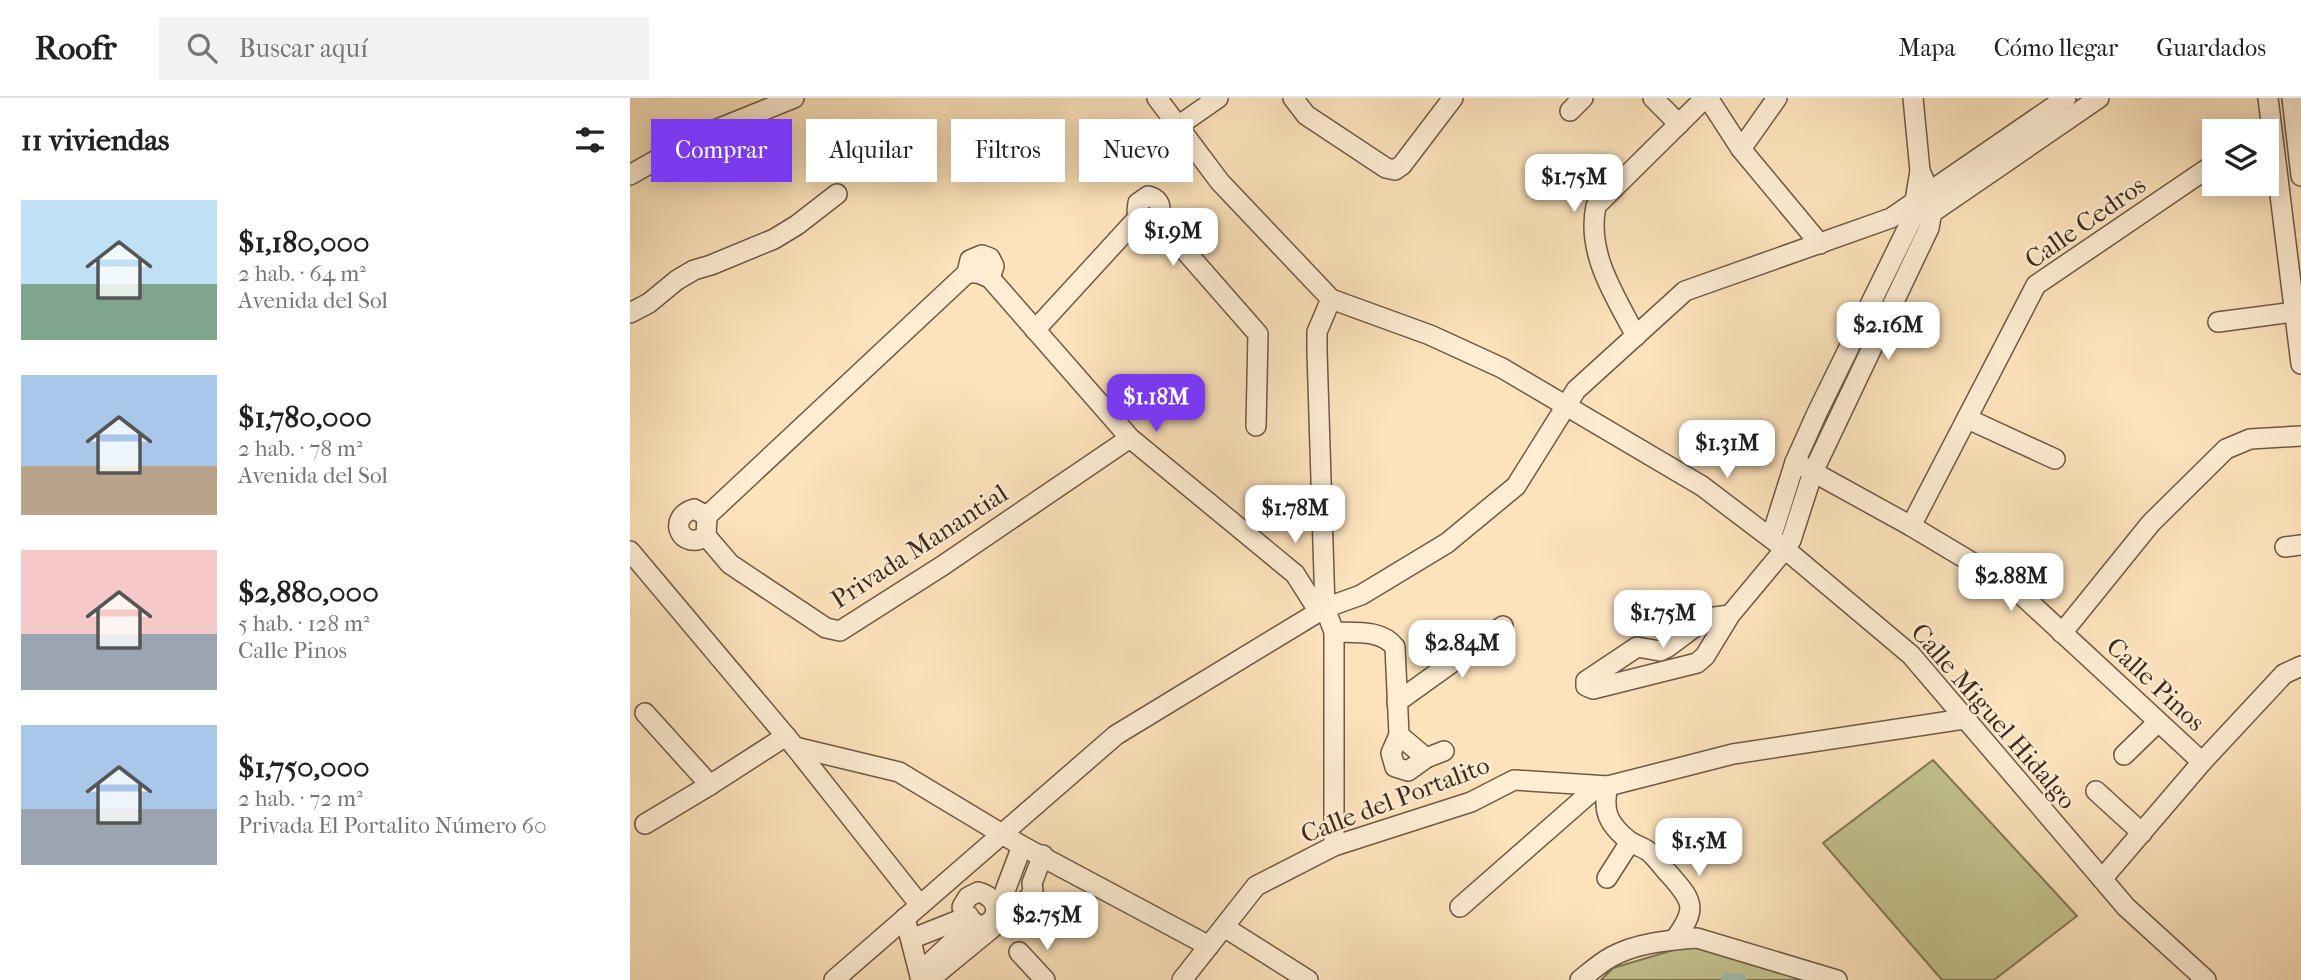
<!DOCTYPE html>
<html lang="es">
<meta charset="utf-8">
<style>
body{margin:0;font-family:"IM FELL French Canon",serif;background:#f2f2f2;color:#222;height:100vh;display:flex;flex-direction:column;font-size:26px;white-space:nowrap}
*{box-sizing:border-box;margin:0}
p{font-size:23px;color:#767676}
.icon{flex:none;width:38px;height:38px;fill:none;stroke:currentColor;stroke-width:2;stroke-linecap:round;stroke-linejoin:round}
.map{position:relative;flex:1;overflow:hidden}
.drawer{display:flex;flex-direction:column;background:#fff;width:630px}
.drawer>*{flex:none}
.top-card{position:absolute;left:21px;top:21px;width:665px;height:63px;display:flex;gap:14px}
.controls{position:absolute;left:1572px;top:21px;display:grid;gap:14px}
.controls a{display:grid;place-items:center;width:77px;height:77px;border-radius:0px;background:#fff;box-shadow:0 4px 18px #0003;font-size:35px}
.price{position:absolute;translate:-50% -60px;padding:0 16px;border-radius:14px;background:#fff;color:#222;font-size:23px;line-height:46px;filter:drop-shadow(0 2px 4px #0008)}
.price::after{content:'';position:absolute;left:50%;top:42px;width:21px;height:16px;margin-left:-10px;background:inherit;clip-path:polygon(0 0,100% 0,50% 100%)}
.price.current{background:#7c3aed;color:#fff}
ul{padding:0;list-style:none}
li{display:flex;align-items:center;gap:21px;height:175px;padding:0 21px}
li span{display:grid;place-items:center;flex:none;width:196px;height:140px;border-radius:0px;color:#555}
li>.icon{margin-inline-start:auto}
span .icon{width:84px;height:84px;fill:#fffc;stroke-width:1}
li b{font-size:30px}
h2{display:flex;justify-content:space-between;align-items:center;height:84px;padding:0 21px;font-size:30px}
.pill{padding:0 24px;border-radius:0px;background:#fff;box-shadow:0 4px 18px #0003;font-size:24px;line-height:63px}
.pill.current{background:#7c3aed;color:#fff}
header{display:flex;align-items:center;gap:42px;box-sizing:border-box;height:98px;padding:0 35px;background:#fff;border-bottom:2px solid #e0e0e0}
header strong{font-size:33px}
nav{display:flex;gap:38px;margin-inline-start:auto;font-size:24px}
.search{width:490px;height:63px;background:#f2f2f2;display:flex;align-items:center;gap:18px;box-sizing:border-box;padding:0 24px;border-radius:0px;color:#767676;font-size:26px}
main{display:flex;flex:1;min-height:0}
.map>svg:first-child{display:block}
</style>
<header>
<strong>Roofr</strong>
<div class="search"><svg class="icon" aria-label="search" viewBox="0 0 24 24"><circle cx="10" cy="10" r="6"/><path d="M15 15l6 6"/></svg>Buscar aquí</div>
<nav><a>Mapa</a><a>Cómo llegar</a><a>Guardados</a></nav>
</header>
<main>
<section class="drawer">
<h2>11 viviendas<svg class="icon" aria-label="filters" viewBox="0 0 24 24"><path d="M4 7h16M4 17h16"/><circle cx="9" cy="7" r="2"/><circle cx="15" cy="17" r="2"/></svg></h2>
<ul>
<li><span style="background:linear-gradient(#bfe0f5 60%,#7fa58c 0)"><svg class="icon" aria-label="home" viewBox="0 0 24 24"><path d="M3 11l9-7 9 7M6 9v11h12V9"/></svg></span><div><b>$1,180,000</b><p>2 hab. · 64 m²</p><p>Avenida del Sol</p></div></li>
<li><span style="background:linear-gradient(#a9c7e8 65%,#b9a48a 0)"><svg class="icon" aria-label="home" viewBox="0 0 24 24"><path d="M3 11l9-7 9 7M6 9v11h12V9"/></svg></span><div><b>$1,780,000</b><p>2 hab. · 78 m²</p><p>Avenida del Sol</p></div></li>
<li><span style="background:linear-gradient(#f6c9c9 60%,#9aa5b1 0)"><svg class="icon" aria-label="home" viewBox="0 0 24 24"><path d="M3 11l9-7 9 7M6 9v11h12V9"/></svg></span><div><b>$2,880,000</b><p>5 hab. · 128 m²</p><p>Calle Pinos</p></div></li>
<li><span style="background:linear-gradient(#a9c7e8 60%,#9aa5b1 0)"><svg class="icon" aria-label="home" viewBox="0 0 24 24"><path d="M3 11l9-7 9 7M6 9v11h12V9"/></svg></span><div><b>$1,750,000</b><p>2 hab. · 72 m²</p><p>Privada El Portalito Número 60</p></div></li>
</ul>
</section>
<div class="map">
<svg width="1671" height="882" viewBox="0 0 1671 882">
<rect width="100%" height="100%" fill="#fde3bc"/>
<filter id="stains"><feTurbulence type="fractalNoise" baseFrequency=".00286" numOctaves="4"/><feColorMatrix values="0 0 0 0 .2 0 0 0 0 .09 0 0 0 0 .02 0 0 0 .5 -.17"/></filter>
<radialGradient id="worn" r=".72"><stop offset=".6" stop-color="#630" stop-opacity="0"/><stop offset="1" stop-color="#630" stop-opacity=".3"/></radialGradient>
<g fill="#c3c38e" stroke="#807756" stroke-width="2">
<path d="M1303 662 1447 818 1364 882H1312L1193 745Z"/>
<path d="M1067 845 1189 882H971L983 870Z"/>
</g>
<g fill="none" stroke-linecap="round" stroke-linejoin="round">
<path stroke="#a0beae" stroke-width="14" d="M1098 882H1109"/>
<defs>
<g id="minor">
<path d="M527 0 590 84 701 201 800 237 872 270 1072 388 1155 451 1281 557 1496 809 1576 882"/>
<path d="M663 0 676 17 756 70 765 72 772 67 823 0"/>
<path d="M1023 0 1049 26"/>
<path d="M1078 0 1111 51 1190 146"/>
<path d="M1638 0 1671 266"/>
<path d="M1662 0 1671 78"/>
<path d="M940 13 953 0"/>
<path d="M548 28 588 0"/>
<path d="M1111 51 1147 0"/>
<path d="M0 77 65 40 164 0"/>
<path d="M1293 118 1303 114 1469 0"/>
<path d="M511 119 507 113 508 105 518 98C527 100 532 106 529 115L523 121"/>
<path d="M337 175 340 162 352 157 360 160 364 168 360 180"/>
<path d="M701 201 687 234V253L695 510 704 534V748"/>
<path d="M0 215 19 205 47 182 64 172 81 167 144 141 167 127 207 96"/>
<path d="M1588 224 1671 213"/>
<path d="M405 232 505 123C514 118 520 119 529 123L628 236 626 328"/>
<path d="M1006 238C985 198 956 155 966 108L1075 0"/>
<path d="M1338 321 1425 361"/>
<path d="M500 340 312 468 210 533 196 530 100 466 76 438 77 418 337 175H348L360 180 500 340 665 476 689 514"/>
<path d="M1165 364 1281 428 1383 489 1572 664"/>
<path d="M1281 428 1406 187 1584 66"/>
<path d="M76 438C52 454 35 420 64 411L77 418"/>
<path d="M1141 440 1165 364 1187 315 1282 121 1290 73 1283 0"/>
<path d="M1655 449 1671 447"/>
<path d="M0 453 165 649 290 807"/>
<path d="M1100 517 1077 520 1038 549 1030 553 1007 549 956 583V588L963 591 1067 565 1075 558 1100 517 1155 451 1161 442 1183 374 1299 130C1305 105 1300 95 1290 73"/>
<path d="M704 534C725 535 751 531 765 549L769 637 796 660 814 653"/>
<path d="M1432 535 1521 425 1596 351 1620 341 1671 338"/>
<path d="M767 604 873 528"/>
<path d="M15 615 80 687 156 638"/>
<path d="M769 637 761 655 765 669 778 673 796 660"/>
<path d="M165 649 269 674 392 748 579 848"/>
<path d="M1494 657 1528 624"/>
<path d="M978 688C972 713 978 726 999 743 1005 747 1012 749 1018 753 1026 759 1033 770 1040 777 1064 804 1067 811 1045 841"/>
<path d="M1466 693 1512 735"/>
<path d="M15 726 80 687"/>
<path d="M977 780 1000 744"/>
<path d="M1472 781 1572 664 1654 576 1671 568"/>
<path d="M375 793 392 748"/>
<path d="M332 809 338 799 348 794C369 799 373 821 351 828"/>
<path d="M830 809 968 688"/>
<path d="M275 820 291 882"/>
<path d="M594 829 678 882"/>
<path d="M281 841 339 818"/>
<path d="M389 854 415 882"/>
<path d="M290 874 344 824"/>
<path d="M204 882 486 637 695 510 731 497 817 445 886 388 946 292 1055 193 1261 120 1436 0"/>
<path d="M299 882 400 799 403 792 402 785 413 757"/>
<path d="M552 882 626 788 704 748 841 704 884 682 978 688 1103 656 1334 621"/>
<path d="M950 882C960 874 970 865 981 859 1006 845 1039 842 1067 840L1207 882"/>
</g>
</defs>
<use href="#minor" stroke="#6e5946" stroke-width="22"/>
<use href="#minor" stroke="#feedd3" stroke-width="19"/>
</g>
<g text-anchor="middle" stroke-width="5" stroke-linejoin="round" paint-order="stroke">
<g font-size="26" fill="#3e2b1f" stroke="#feedd3">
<text transform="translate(1455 124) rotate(-35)" y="9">Calle Cedros</text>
<text transform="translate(289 448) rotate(-33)" y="9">Privada Manantial</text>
<text transform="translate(1526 586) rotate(43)" y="9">Calle Pinos</text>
<text transform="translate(1364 618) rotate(49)" y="9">Calle Miguel Hidalgo</text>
<text transform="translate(765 701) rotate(-21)" y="9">Calle del Portalito</text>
</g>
</g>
<rect width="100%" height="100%" filter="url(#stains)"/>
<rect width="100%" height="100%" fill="url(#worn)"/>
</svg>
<div class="controls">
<a><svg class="icon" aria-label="layers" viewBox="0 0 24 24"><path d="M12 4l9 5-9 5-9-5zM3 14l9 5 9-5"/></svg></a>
</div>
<b class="price" style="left:944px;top:116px">$1.75M</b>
<b class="price" style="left:543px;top:170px">$1.9M</b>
<b class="price" style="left:1258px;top:264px">$2.16M</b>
<b class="price current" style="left:526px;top:336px">$1.18M</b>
<b class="price" style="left:1097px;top:382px">$1.31M</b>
<b class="price" style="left:665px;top:447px">$1.78M</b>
<b class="price" style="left:1381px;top:515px">$2.88M</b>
<b class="price" style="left:1033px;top:552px">$1.75M</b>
<b class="price" style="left:832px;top:582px">$2.84M</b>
<b class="price" style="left:1069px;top:780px">$1.5M</b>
<b class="price" style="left:417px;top:854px">$2.75M</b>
<div class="top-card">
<a class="pill current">Comprar</a>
<a class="pill">Alquilar</a>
<a class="pill">Filtros</a>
<a class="pill">Nuevo</a>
</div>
</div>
</main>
